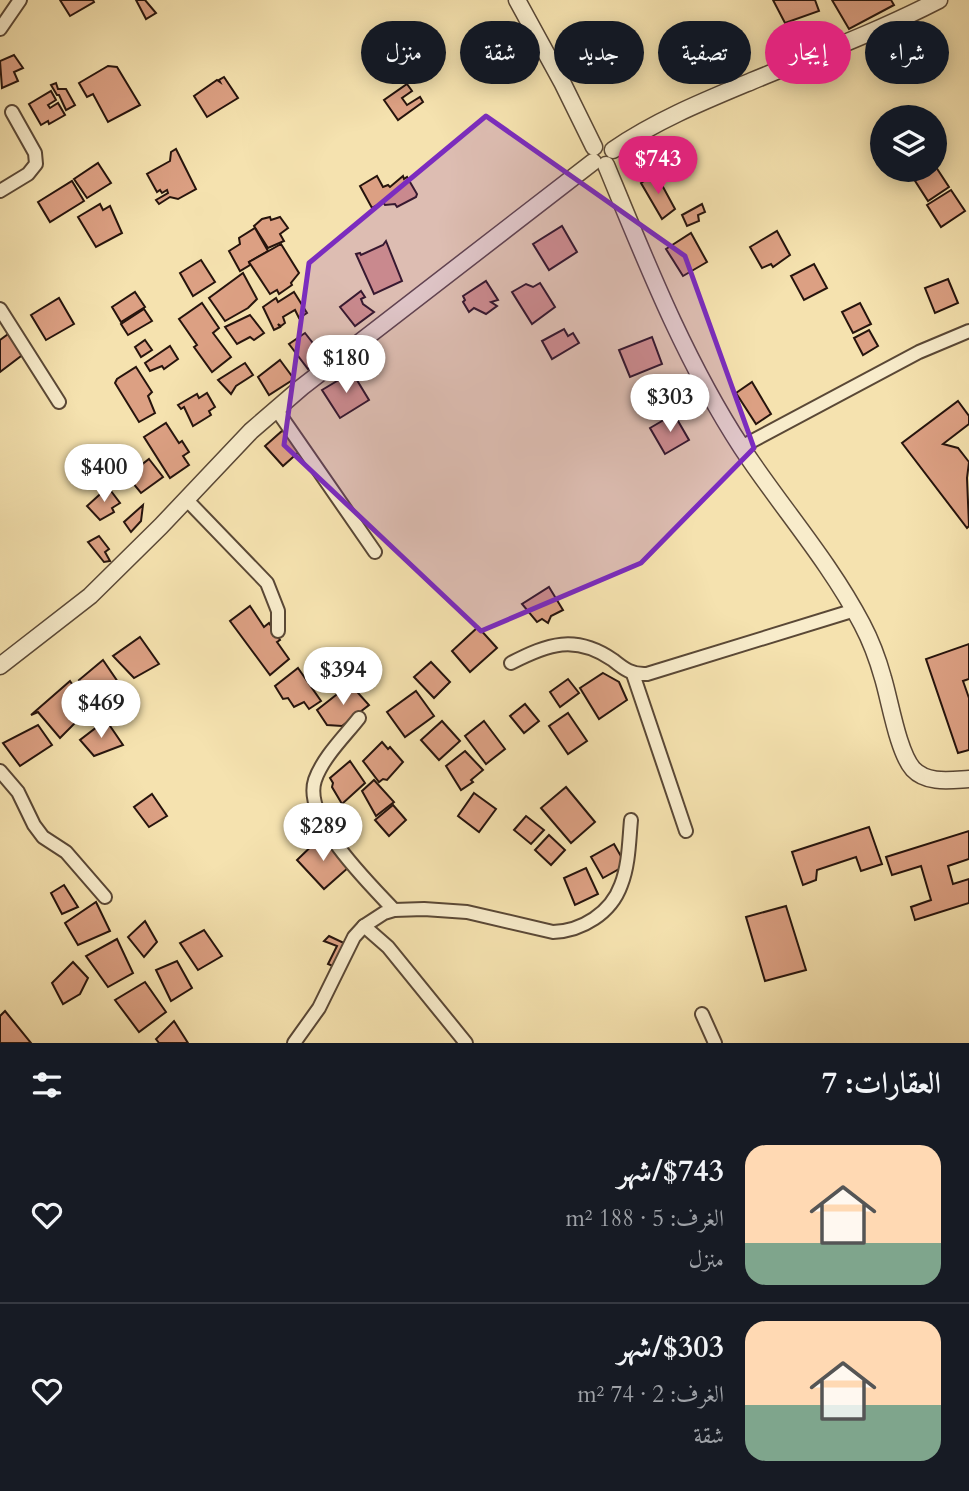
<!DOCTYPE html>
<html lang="ar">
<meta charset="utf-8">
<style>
body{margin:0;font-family:Cardo,Amiri,serif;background:#242831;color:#f1f3f6;direction:rtl;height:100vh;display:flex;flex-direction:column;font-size:26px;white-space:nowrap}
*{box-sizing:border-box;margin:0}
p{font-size:23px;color:#9ea1a6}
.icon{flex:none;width:38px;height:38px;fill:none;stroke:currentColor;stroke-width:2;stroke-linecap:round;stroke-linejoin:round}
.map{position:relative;height:1043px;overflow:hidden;direction:ltr}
.panel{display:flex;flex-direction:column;background:#171b24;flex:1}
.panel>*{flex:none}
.hud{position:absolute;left:21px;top:21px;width:928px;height:63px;direction:rtl;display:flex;gap:14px}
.buttons{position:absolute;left:870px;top:105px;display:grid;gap:14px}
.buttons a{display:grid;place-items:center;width:77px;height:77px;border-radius:50%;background:#171b24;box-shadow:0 4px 18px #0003;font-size:35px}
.price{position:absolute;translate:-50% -60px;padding:0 16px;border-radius:24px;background:#fff;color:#222;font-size:23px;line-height:46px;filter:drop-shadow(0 2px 4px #0008)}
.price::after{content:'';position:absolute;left:50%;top:42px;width:21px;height:16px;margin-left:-10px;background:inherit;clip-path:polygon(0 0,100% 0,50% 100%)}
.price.on{background:#db2777;color:#fff}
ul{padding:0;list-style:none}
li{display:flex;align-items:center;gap:21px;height:175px;padding:0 28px}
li+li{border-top:2px solid #363941}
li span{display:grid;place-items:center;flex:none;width:196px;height:140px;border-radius:21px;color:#555}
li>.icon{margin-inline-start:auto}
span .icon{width:84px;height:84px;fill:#fffc;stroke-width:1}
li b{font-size:30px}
h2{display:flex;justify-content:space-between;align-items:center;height:84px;padding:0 28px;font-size:30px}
.tag{padding:0 24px;border-radius:32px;background:#171b24;box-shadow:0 4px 18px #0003;font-size:24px;line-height:63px}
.tag.on{background:#db2777;color:#fff}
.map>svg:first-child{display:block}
</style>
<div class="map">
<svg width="969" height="1043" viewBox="0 0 969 1043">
<rect width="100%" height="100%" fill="#f5e2af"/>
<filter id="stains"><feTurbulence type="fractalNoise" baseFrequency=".00286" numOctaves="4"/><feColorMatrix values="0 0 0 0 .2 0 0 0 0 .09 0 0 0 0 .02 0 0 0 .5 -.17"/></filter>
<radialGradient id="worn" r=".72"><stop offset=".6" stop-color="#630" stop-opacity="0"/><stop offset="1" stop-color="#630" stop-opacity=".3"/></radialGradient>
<g fill="#dca083" stroke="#26140d" stroke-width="2">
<path d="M60 0H93L94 2 70 16Z"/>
<path d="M136 0H145L156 13 146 19Z"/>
<path d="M773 0H815L819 11 785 23Z"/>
<path d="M832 0H891L894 5 849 29Z"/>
<path d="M14 55 23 68 14 72 18 81 2 88 0 61Z"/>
<path d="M108 66 117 67 140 105 108 122 93 94 87 97 79 83Z"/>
<path d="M224 77 238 98 207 117 194 96 217 80 220 82 219 80Z"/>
<path d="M56 83 58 89H66L75 105 66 110 59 95H57L51 85Z"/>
<path d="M407 84 412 91 402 98 407 105 420 97 423 102 398 120 384 100Z"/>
<path d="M51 91 56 100 48 105 50 108 58 103 65 115 49 124 48 121 41 125 29 104Z"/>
<path d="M176 149 196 189 178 199 170 197 159 204 156 200 168 193 167 190 162 193 160 190 157 192 147 174 170 161 171 152Z"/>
<path d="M645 152 651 164 643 169 637 157Z"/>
<path d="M98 163 111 183 87 198 74 179Z"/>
<path d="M934 164 949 187 928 201 910 173 915 170H934Z"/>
<path d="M656 174 675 209 662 219 641 183Z"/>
<path d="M377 176 383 187 388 185 390 187 403 176 404 179 407 177 417 194 416 197 397 207 395 204 385 205 383 202 372 208 360 186Z"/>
<path d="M72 181 84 201 50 222 38 202Z"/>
<path d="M951 190 965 211 941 227 927 205Z"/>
<path d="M100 204 103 210 110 206 122 233 96 247 78 217Z"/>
<path d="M702 204 705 212 698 215 699 221 687 226 682 215Z"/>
<path d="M270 217 271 220 280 217 288 228 280 234 284 241 268 248 254 226 262 219Z"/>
<path d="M562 226 577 252 549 270 533 244Z"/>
<path d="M255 228 268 251 249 262 250 265 240 271 229 251 240 244 239 238Z"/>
<path d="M777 231 790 255 773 267 771 264 762 268 750 247Z"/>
<path d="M691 233 707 262 683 276 666 249Z"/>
<path d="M386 241 402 281 374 294 356 254 360 253 361 255 383 245Z"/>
<path d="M281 244 299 273 291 283 292 285 279 294 277 290 270 294 249 262Z"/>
<path d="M201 260 215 282 193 296 180 273Z"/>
<path d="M814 264 827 288 804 300 791 276Z"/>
<path d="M243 273 257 299 248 308 225 321 209 298Z"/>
<path d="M948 279 958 303 935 313 925 288Z"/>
<path d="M486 281 498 300 491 302 497 306 486 314 474 308 469 312 463 302 465 300 463 296Z"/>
<path d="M540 283 555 307 532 324 512 292 526 284 533 287Z"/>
<path d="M361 291 365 297 361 299 363 304 374 312 355 326 340 307Z"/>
<path d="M135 292 145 307 121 322 112 307Z"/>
<path d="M294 292 307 313 299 318 295 310 283 317 285 323 281 326 278 324 280 327 274 330 263 307 276 298 278 302Z"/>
<path d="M59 298 74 324 46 340 31 315Z"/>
<path d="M202 303 219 328 213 333 231 357 212 372 194 347 197 345 179 319Z"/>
<path d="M860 303 871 324 853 333 842 312Z"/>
<path d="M144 309 152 321 128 335 121 324Z"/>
<path d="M250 315 264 333 254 340 250 337 237 344 225 327Z"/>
<path d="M564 329 568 336 573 333 579 343 552 359 542 341Z"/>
<path d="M869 330 878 346 863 355 854 338Z"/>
<path d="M11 332 25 353 0 372V340Z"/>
<path d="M305 333 316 347 331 339 336 347 308 369 289 344Z"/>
<path d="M652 337 662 364 630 377 619 350Z"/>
<path d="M145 340 152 350 141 357 135 347Z"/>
<path d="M170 346 178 359 164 369 162 366 150 371 145 363Z"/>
<path d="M280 360 294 379 269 395 258 377Z"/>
<path d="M245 363 253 375 236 386 231 394 218 380Z"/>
<path d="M136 367 152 392 148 396 155 413 139 422 115 383 117 379Z"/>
<path d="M352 372 369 400 340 418 322 390Z"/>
<path d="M752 382 771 414 756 424 736 393Z"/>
<path d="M207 393 215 407 209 411 211 415 193 426 184 407 181 409 178 405 197 394 199 398Z"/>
<path d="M958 401 969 416V424L943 444 958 448 969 462 967 478 969 526 967 528 902 443Z"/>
<path d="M674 414 689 440 665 454 650 428Z"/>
<path d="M166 423 179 443 182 441 189 452 183 456 189 465 170 478 144 437Z"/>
<path d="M283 430 301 450 283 466 265 446Z"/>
<path d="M149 459 163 477 141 493 127 476Z"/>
<path d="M108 487 120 503 112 508 114 512 100 520 87 506Z"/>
<path d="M143 505 141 521 131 532 124 522Z"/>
<path d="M99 536 109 549 105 552 110 561 104 562 88 542Z"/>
<path d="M549 587 563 610 551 616 548 623 542 619 537 622 522 604Z"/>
<path d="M250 606 264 627 269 623 280 640 277 642 289 659 270 675 230 621Z"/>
<path d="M478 627 497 648 470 672 452 651Z"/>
<path d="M140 637 159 664 134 678 113 656Z"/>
<path d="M969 644V679L963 681 969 698V750L958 753 926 659Z"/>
<path d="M103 660 120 685 101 706 79 680Z"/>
<path d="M431 662 450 682 434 698 414 677Z"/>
<path d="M298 668 321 701 309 709 304 702 294 707 288 698 283 699 275 686Z"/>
<path d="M603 673 619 682 627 700 599 719 580 688Z"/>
<path d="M568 679 579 693 560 707 550 692Z"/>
<path d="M70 681 89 709 60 738 38 712 31 715Z"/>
<path d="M350 684 369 705 342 726 327 725 317 710Z"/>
<path d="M416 691 434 716 405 737 387 712Z"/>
<path d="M525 704 539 721 524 733 510 716Z"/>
<path d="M568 713 587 741 568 754 549 726Z"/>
<path d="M106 720 123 745 94 756 80 740Z"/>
<path d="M442 721 460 741 439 760 421 740Z"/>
<path d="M484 721 505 749 486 764 465 736Z"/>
<path d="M38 725 52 745 20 766 3 743Z"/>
<path d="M382 742 388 749 390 747 403 762 387 780 383 779 379 782 363 761Z"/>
<path d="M465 751 483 770 471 780 473 782 461 790 446 766Z"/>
<path d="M350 761 365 783 342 804 332 787 333 783 330 778Z"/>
<path d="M374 780 394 802 376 816 362 791Z"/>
<path d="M566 787 595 822 571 843 541 808Z"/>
<path d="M474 793 496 809 479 832 458 816Z"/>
<path d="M152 794 167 816 149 827 134 807Z"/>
<path d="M393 805 406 820 389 836 375 820Z"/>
<path d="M526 816 544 830 531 844 514 830Z"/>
<path d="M869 827 882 864 861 871 856 857 817 870 816 880 803 885 792 852Z"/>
<path d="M969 831V859L948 866 953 884 969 879V903L915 920 911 907 931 900 921 866 892 875 886 857Z"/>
<path d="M549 835 565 850 551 865 535 850Z"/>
<path d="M322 836 349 867 324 889 297 860Z"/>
<path d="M614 844 626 865 603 878 591 857Z"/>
<path d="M586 868 598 894 575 905 564 878Z"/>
<path d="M64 885 78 907 62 914 51 893Z"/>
<path d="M96 902 110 931 78 945 65 923Z"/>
<path d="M786 906 806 970 765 981 746 917Z"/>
<path d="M145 921 157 942 144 957 128 937Z"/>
<path d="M204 930 222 956 198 970 180 943Z"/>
<path d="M329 936 346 944 335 967 328 964 337 946 324 941Z"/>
<path d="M117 939 133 973 108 987 86 956Z"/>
<path d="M177 961 192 988 171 1001 156 970Z"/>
<path d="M73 962 88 978 80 994 63 1004 52 983Z"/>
<path d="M145 982 166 1012 139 1032 115 1000Z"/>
<path d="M5 1011 31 1043H0V1016Z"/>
<path d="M174 1021 188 1043H159L156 1039Z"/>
</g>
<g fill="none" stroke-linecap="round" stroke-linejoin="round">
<defs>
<g id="minor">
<path d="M0 29 20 0"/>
<path d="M0 191 28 174 36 164 35 153 12 112"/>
<path d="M0 309 59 402"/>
<path d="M276 409 375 552"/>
<path d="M741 447 919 352 969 331"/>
<path d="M186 499 267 583 278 611V631"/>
<path d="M511 663C548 644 575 634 613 660 624 669 632 675 647 674L855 610"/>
<path d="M633 674 686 831"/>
<path d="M359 718C345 736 323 757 315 780 302 819 369 883 394 910"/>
<path d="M0 771 18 792 34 825 43 837 66 852 105 897"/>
<path d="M364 926 388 947 466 1043"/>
<path d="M702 1014 715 1043"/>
<path d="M294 1043 319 1008 354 937 364 926 384 913 394 910 424 909 467 912 553 932C582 931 611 913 621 885 629 865 629 841 631 820"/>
</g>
<g id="tertiary">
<path d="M517 0 563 84 594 147"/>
<path d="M613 150C657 120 704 101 752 81 815 55 879 31 939 0"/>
<path d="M606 165C646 262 685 361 742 448 781 507 829 561 862 624 871 641 878 660 883 678 890 701 898 752 913 769 927 784 951 780 969 779"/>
<path d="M0 666 90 596 161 526 251 431 302 387 593 162"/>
</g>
</defs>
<use href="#minor" stroke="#5a4836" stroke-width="16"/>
<use href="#tertiary" stroke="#5a4836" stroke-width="19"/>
<use href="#minor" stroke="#f8eccb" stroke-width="12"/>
<use href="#tertiary" stroke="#f8eccb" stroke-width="16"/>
</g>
<path fill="#7b2cbf" fill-opacity="0.2" stroke="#7b2cbf" stroke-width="5" stroke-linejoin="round" d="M486 116 685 256 754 448 641 563 481 631 284 445 309 263Z"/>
<rect width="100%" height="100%" filter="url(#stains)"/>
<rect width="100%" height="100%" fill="url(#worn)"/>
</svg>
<div class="buttons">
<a><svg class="icon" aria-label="layers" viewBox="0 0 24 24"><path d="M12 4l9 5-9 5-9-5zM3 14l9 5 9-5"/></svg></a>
</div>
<b class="price on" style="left:658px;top:196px">$743</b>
<b class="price" style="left:346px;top:395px">$180</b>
<b class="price" style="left:670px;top:434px">$303</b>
<b class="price" style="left:104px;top:504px">$400</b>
<b class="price" style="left:343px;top:707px">$394</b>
<b class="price" style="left:101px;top:740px">$469</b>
<b class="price" style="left:323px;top:863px">$289</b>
<div class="hud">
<a class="tag">شراء</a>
<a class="tag on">إيجار</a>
<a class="tag">تصفية</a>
<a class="tag">جديد</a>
<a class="tag">شقة</a>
<a class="tag">منزل</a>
</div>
</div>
<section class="panel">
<h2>العقارات: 7<svg class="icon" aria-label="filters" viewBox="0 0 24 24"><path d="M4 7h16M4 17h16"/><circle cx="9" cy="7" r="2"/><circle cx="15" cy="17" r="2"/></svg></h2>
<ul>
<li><span style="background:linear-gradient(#ffd9b3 70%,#7fa58c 0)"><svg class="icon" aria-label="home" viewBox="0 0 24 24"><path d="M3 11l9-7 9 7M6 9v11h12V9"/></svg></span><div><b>$743/شهر</b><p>الغرف: 5 · 188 m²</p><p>منزل</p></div><svg class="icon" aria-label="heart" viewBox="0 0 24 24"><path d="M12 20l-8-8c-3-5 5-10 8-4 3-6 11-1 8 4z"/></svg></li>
<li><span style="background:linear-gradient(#ffd9b3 60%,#7fa58c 0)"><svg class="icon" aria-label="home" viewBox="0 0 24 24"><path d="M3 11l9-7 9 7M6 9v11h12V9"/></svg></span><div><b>$303/شهر</b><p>الغرف: 2 · 74 m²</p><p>شقة</p></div><svg class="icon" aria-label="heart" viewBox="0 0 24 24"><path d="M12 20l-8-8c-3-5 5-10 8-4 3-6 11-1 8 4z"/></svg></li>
</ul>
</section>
